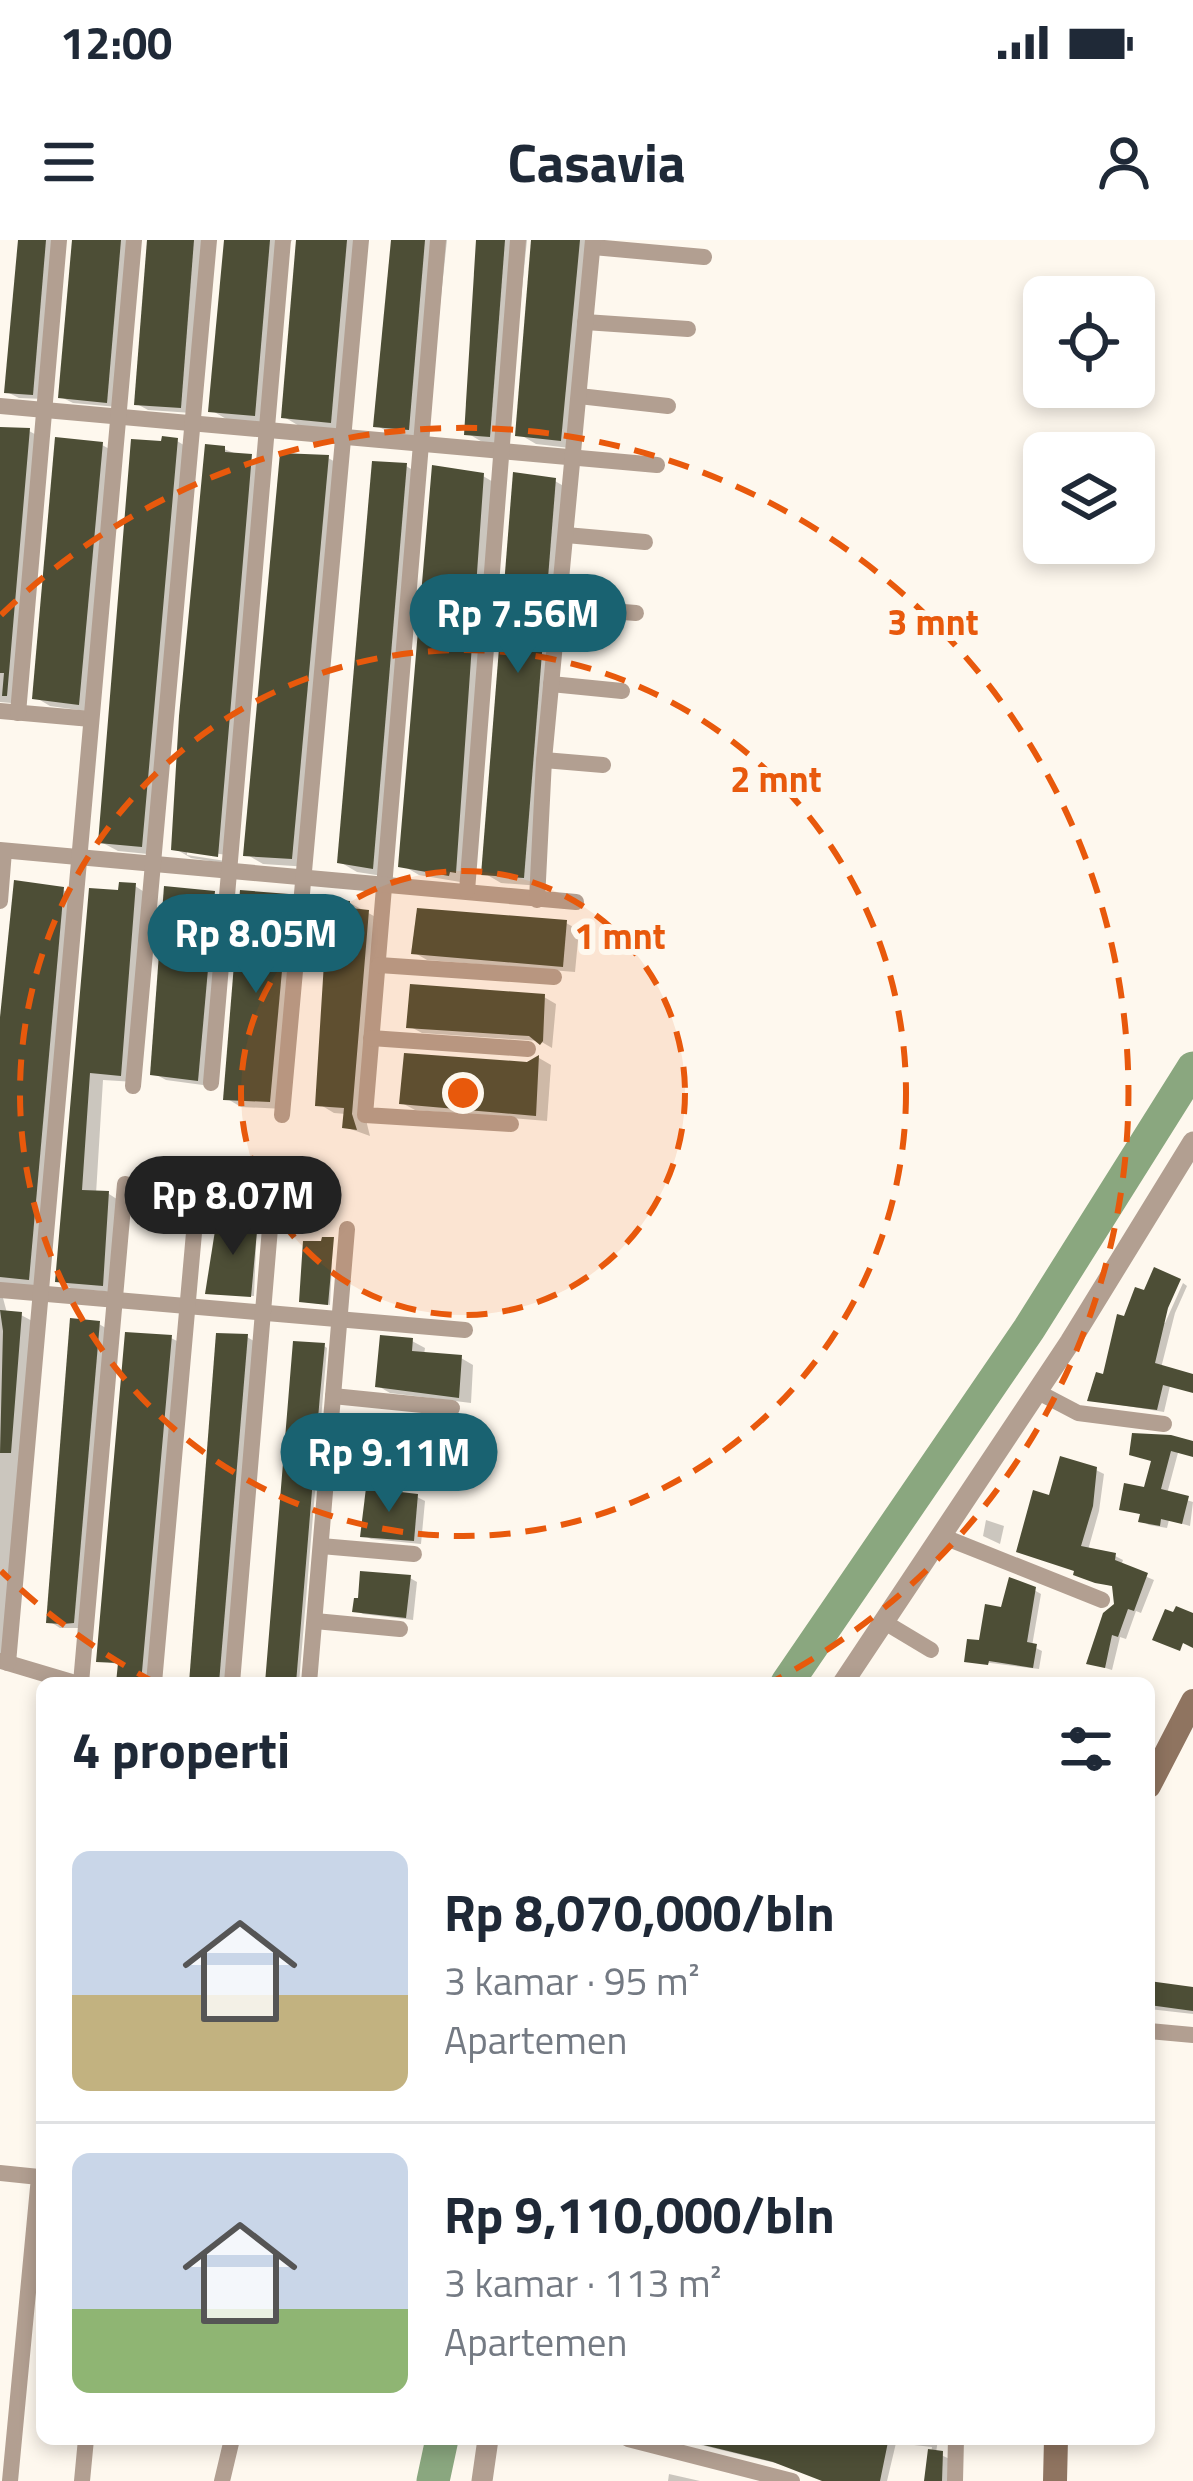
<!DOCTYPE html>
<html lang="id">
<meta charset="utf-8">
<style>
body{margin:0;font-family:"Titillium Web",sans-serif;background:#f2f2f3;color:#1f2937;height:100vh;display:flex;flex-direction:column;font-size:45px;white-space:nowrap}
*{box-sizing:border-box;margin:0}
p{font-size:39px;color:#747a83}
.icon{flex:none;width:66px;height:66px;fill:none;stroke:currentColor;stroke-width:2;stroke-linecap:round;stroke-linejoin:round}
.map{position:relative;flex:1;overflow:hidden}
.sheet{position:absolute;left:36px;top:1437px;width:1119px;height:768px;display:flex;flex-direction:column;background:#fff;border-radius:18px;box-shadow:0 6px 18px #0003}
.sheet>*{flex:none}
.fabs{position:absolute;left:1023px;top:36px;display:grid;gap:24px}
.fabs a{display:grid;place-items:center;width:132px;height:132px;border-radius:18px;background:#fff;box-shadow:0 6px 18px #0003;font-size:60px}
.price{position:absolute;translate:-50% -102px;padding:0 27px;border-radius:42px;background:#196271;color:#fff;font-size:39px;line-height:78px;filter:drop-shadow(0 3px 6px #0008)}
.price::after{content:'';position:absolute;left:50%;top:72px;width:36px;height:27px;margin-left:-18px;background:inherit;clip-path:polygon(0 0,100% 0,50% 100%)}
.price.on{background:#222;color:#fff}
ul{padding:0;list-style:none}
li{display:flex;align-items:center;gap:36px;height:300px;padding:0 36px}
li+li{border-top:3px solid #e0e1e3}
li span{display:grid;place-items:center;flex:none;width:336px;height:240px;border-radius:18px;color:#555}
li>.icon{margin-inline-start:auto}
span .icon{width:144px;height:144px;fill:#fffc;stroke-width:1}
li b{font-size:51px}
h2{display:flex;justify-content:space-between;align-items:center;height:144px;padding:0 36px;font-size:51px}
.status{display:flex;justify-content:space-between;align-items:center;height:84px;padding:0 60px;background:#fff;direction:ltr}
.status svg{height:33px;fill:currentColor}
header{display:flex;justify-content:space-between;align-items:center;height:156px;padding:0 36px;background:#fff;font-size:54px;font-weight:700}
.map>svg:first-child{display:block}
</style>
<div class="status"><b>12:00</b><svg viewBox="0 0 49 12"><path d="M0 12V9h3v3zM5 12V6h3v6zM10 12V3h3v9zM15 12V0h3v12zM26 1h20v11H26zM47 4h2v5h-2z"/></svg></div>
<header><svg class="icon" aria-label="menu" viewBox="0 0 24 24"><path d="M4 6h16M4 12h16M4 18h16"/></svg>Casavia<svg class="icon" aria-label="person" viewBox="0 0 24 24"><circle cx="12" cy="8" r="4"/><path d="M4 21q1-7 8-7t8 7"/></svg></header>
<div class="map">
<svg width="1193" height="2241" viewBox="0 0 1193 2241">
<rect width="100%" height="100%" fill="#fef8ee"/>
<g fill="#0003" fill-rule="evenodd">
<path d="M21 0H61L44 159 19 158 7 152Z"/>
<path d="M74 0H136L117 167 73 163 61 157Z"/>
<path d="M150 0H205L192 173 148 170 137 164Z"/>
<path d="M227 0H292L287 9 272 184 228 180 211 170Z"/>
<path d="M299 0H364L348 191 301 187 284 177Z"/>
<path d="M394 0H447L426 198 393 195 376 185Z"/>
<path d="M479 0H527L506 205 484 203 467 193Z"/>
<path d="M534 0H598L578 209 536 204 519 194Z"/>
<path d="M29 191 46 200 23 464 0 462V207Z"/>
<path d="M177 201 194 211 158 615 118 611 101 602Z"/>
<path d="M102 205 117 213 93 472 50 466 35 457Z"/>
<path d="M224 209 268 227 234 625 191 618 174 608ZM187 609 233 616 232 622 187 615Z"/>
<path d="M328 218 345 227 309 627 263 624 246 614Z"/>
<path d="M406 226 423 236 389 637 357 632 340 622Z"/>
<path d="M483 236 500 246 466 643 419 635 402 625Z"/>
<path d="M555 241 572 251 541 646 501 643 484 633Z"/>
<path d="M135 646 149 655 135 842 103 840 96 954H109L123 963 117 1052 72 1049 58 1040 92 651 121 653Z"/>
<path d="M63 650 79 659 45 1047 3 1058 7 1073 21 1075 38 1084 12 1417 0 1416V815Z"/>
<path d="M214 654 226 661 210 846 166 840 153 833Z"/>
<path d="M288 657 303 666 285 869 241 867 226 858Z"/>
<path d="M350 663 383 681 367 884 370 896 345 887 346 874 334 873 319 864Z"/>
<path d="M566 683 579 690 575 732 427 720 415 713Z"/>
<path d="M544 757 556 764 552 808 540 801 422 793 409 786Z"/>
<path d="M539 818 551 825 547 881 415 870 402 863Z"/>
<path d="M257 983 254 1056 211 1054Z"/>
<path d="M333 1000 330 1065 305 1062Z"/>
<path d="M1183 1043 1187 1046 1175 1073 1161 1128 1193 1137V1152L1170 1146 1164 1172 1090 1160 1105 1138 1160 1081 1165 1083Z"/>
<path d="M99 1084 111 1091 84 1388H60L49 1381Z"/>
<path d="M247 1097 261 1105 233 1443H192Z"/>
<path d="M171 1098 177 1101 147 1443H121V1425L99 1420Z"/>
<path d="M412 1101 425 1108 424 1115 461 1118 473 1125 471 1163 390 1153 378 1146Z"/>
<path d="M324 1106 327 1108 299 1443H269Z"/>
<path d="M438 1182 446 1187 444 1236 371 1221Z"/>
<path d="M1179 1209 1167 1254 1193 1262 1190 1286 1169 1280 1167 1288 1149 1285 1142 1281 1143 1275 1122 1268 1146 1250 1154 1221 1132 1213Z"/>
<path d="M1096 1230 1104 1234 1099 1271 1088 1310 1115 1316 1123 1320 1121 1326 1154 1340 1141 1373 1136 1371 1126 1399 1120 1397 1112 1430 1089 1423 1117 1365 1115 1347 1084 1338 1051 1259Z"/>
<path d="M417 1257 425 1261 421 1304 371 1299 363 1295Z"/>
<path d="M986 1280 1004 1286 1000 1304 983 1296Z"/>
<path d="M410 1338 417 1342 413 1380 363 1374 356 1370Z"/>
<path d="M1034 1350 1041 1354 1032 1406 1042 1411 1039 1429 967 1420 1003 1371Z"/>
<path d="M1149 1744 1193 1748V1774L1149 1769Z"/>
<path d="M676 2199H791L815 2207H832L833 2199H938L936 2213 950 2219 951 2241H927L932 2207 896 2203 887 2241H827L784 2225Z"/>
<path d="M669 2234 700 2241H668Z"/>
</g>
<g fill="none" stroke-linecap="round" stroke-linejoin="round">
<g stroke="#8aa77f" stroke-width="33">
<path d="M787 1443 1029 1089 1193 828"/>
<path d="M433 2241 442 2199"/>
</g>
</g>
<g fill="#4d4e36">
<path d="M18 0H46L33 155 4 153Z"/>
<path d="M72 0H121L107 163 58 158Z"/>
<path d="M147 0H194L181 168 134 165Z"/>
<path d="M224 0H270L255 176 208 172Z"/>
<path d="M296 0H347L331 183 281 178Z"/>
<path d="M391 0H425L409 190 373 187Z"/>
<path d="M476 0H505L490 197 464 195Z"/>
<path d="M531 0H580L561 201 515 196Z"/>
<path d="M0 187 30 188 7 456H2L4 433H0Z"/>
<path d="M162 196 178 198 142 607 98 603 131 199 161 201Z"/>
<path d="M55 197 103 202 79 465 32 459Z"/>
<path d="M205 204 225 206V212L252 214 218 617 171 610 179 476Z"/>
<path d="M280 213 329 215 292 619 243 616Z"/>
<path d="M372 221 407 223 373 629 337 623Z"/>
<path d="M432 225 484 233 456 633 450 632 449 636 398 627Z"/>
<path d="M513 232 556 238 524 638 481 635Z"/>
<path d="M14 640 64 647 29 1040 0 1037V777Z"/>
<path d="M119 642 136 643 121 836 90 833 82 950 109 951 103 1046 55 1042 89 648 118 650Z"/>
<path d="M164 646 215 651 198 841 150 835Z"/>
<path d="M240 650 289 654 270 862 223 860Z"/>
<path d="M328 659 350 661V668L369 670 352 874 357 890 342 888 344 868 315 866Z"/>
<path d="M417 668 567 680 563 727 411 714Z"/>
<path d="M410 744 545 754 543 801 540 805 529 796 406 788Z"/>
<path d="M404 813 527 822 539 815 536 876 399 864Z"/>
<path d="M140 951 178 955V990L137 984Z"/>
<path d="M217 978 258 980 251 1057 205 1054Z"/>
<path d="M322 997H334L328 1065 299 1062 303 1001H321Z"/>
<path d="M1154 1027 1181 1039 1168 1068 1155 1123 1193 1134V1153L1163 1145 1157 1170 1087 1161 1096 1132 1103 1134 1117 1074 1124 1076 1135 1047 1144 1050Z"/>
<path d="M0 1070 22 1072 11 1213H0L3 1091Z"/>
<path d="M70 1078 100 1081 74 1383 62 1384 46 1383Z"/>
<path d="M125 1092 172 1095 141 1443H116L118 1423 96 1422Z"/>
<path d="M216 1093 248 1094 219 1443H189Z"/>
<path d="M380 1095 413 1098 412 1111 462 1115 459 1158 375 1147Z"/>
<path d="M293 1101 325 1103 320 1155 296 1443H265Z"/>
<path d="M373 1173 439 1179 437 1235 427 1229 368 1223Z"/>
<path d="M1132 1193 1171 1195 1193 1201V1217L1171 1211 1161 1249 1189 1256 1182 1284 1161 1279 1160 1286 1138 1282 1140 1274 1119 1270 1124 1243 1144 1247 1151 1221 1129 1215Z"/>
<path d="M1060 1216 1097 1227 1093 1266 1081 1306 1116 1313 1115 1320 1148 1333 1134 1371 1128 1369 1118 1397 1112 1395 1105 1428 1086 1424 1103 1373 1114 1364 1112 1346 1095 1343 1073 1335 1074 1331 1016 1312 1033 1250 1049 1255Z"/>
<path d="M366 1248 418 1254 414 1301 360 1297Z"/>
<path d="M360 1331 411 1335 406 1378 352 1372 354 1358H358Z"/>
<path d="M1009 1337 1036 1347 1027 1402 1037 1404 1033 1428 989 1421 988 1425 964 1422 967 1399 979 1400 985 1364 1001 1367Z"/>
<path d="M1176 1366 1193 1373V1408L1183 1403 1180 1411 1152 1400 1165 1369 1173 1372Z"/>
<path d="M1149 1741 1193 1747V1771L1149 1765Z"/>
<path d="M679 2199H797L816 2204H829L830 2199H873L888 2202 880 2241H822L773 2222Z"/>
<path d="M928 2209 943 2211 942 2241H924Z"/>
</g>
<g fill="none" stroke-linecap="round" stroke-linejoin="round">
<g stroke="#b29f91" stroke-width="16">
<path d="M438 0 365 875 511 884"/>
<path d="M593 7 704 17"/>
<path d="M585 82 688 89"/>
<path d="M579 156 668 166"/>
<path d="M0 166 657 225"/>
<path d="M566 295 645 302"/>
<path d="M559 367 636 373"/>
<path d="M551 444 622 451"/>
<path d="M0 471 91 479"/>
<path d="M18 473 59 0"/>
<path d="M544 520 603 525"/>
<path d="M0 610 576 662"/>
<path d="M467 651 518 0"/>
<path d="M537 660 544 520 593 0"/>
<path d="M0 661 4 611"/>
<path d="M379 725 554 737"/>
<path d="M371 798 528 809"/>
<path d="M211 843 283 0"/>
<path d="M133 846 209 0"/>
<path d="M282 875 361 0"/>
<path d="M0 1050 465 1090"/>
<path d="M1038 1152 1078 1173 1164 1184"/>
<path d="M333 1156 452 1168"/>
<path d="M327 1231 426 1242"/>
<path d="M944 1297 1102 1360"/>
<path d="M321 1306 414 1314"/>
<path d="M315 1381 400 1389"/>
<path d="M886 1383 931 1410"/>
<path d="M1 1421 75 1443"/>
<path d="M8 1423 134 0"/>
<path d="M81 1443 125 944"/>
<path d="M154 1443 197 959"/>
<path d="M232 1443 271 976"/>
<path d="M309 1443 347 989"/>
<path d="M1149 1791 1193 1795"/>
<path d="M0 1933 39 1937 10 2241"/>
<path d="M628 2199 792 2241"/>
<path d="M82 2241 86 2199"/>
<path d="M222 2241 232 2199"/>
<path d="M955 2241 956 2199"/>
</g>
<g stroke="#b29f91" stroke-width="21">
<path d="M843 1443 1070 1102 1193 902"/>
<path d="M482 2241 488 2199"/>
</g>
<g stroke="#8f7460" stroke-width="24">
<path d="M1149 1546 1193 1461"/>
<path d="M1055 2241 1056 2199"/>
</g>
</g>
<circle cx="463" cy="853" r="222" fill="#e8590c" fill-opacity=".12"/>
<g fill="none" stroke="#e8590c" stroke-width="6" stroke-dasharray="21 15">
<circle cx="463" cy="853" r="222"/>
<circle cx="463" cy="853" r="443"/>
<path d="M156 1443A665 665 0 0 1 1 1331M1 375A665 665 0 1 1 770 1443"/>
</g>
<circle cx="463" cy="853" r="18" fill="#e8590c" stroke="#fef8ee" stroke-width="6"/>
<g font-size="36" text-anchor="middle" font-weight="bold" fill="#e8590c" stroke="#fef8ee" stroke-width="12" stroke-linejoin="round" paint-order="stroke">
<text x="933" y="395">3 mnt</text>
<text x="776" y="552">2 mnt</text>
<text x="620" y="709">1 mnt</text>
</g>
</svg>
<div class="fabs">
<a><svg class="icon" aria-label="locate" viewBox="0 0 24 24"><circle cx="12" cy="12" r="6"/><path d="M12 2v4M12 18v4M2 12h4M18 12h4"/></svg></a>
<a><svg class="icon" aria-label="layers" viewBox="0 0 24 24"><path d="M12 4l9 5-9 5-9-5zM3 14l9 5 9-5"/></svg></a>
</div>
<b class="price" style="left:518px;top:436px">Rp 7.56M</b>
<b class="price" style="left:256px;top:756px">Rp 8.05M</b>
<b class="price on" style="left:233px;top:1018px">Rp 8.07M</b>
<b class="price" style="left:389px;top:1275px">Rp 9.11M</b>
<section class="sheet">
<h2>4 properti<svg class="icon" aria-label="filters" viewBox="0 0 24 24"><path d="M4 7h16M4 17h16"/><circle cx="9" cy="7" r="2"/><circle cx="15" cy="17" r="2"/></svg></h2>
<ul>
<li><span style="background:linear-gradient(#c9d6e8 60%,#c2b280 0)"><svg class="icon" aria-label="home" viewBox="0 0 24 24"><path d="M3 11l9-7 9 7M6 9v11h12V9"/></svg></span><div><b>Rp 8,070,000/bln</b><p>3 kamar · 95 m²</p><p>Apartemen</p></div></li>
<li><span style="background:linear-gradient(#c9d6e8 65%,#8fb573 0)"><svg class="icon" aria-label="home" viewBox="0 0 24 24"><path d="M3 11l9-7 9 7M6 9v11h12V9"/></svg></span><div><b>Rp 9,110,000/bln</b><p>3 kamar · 113 m²</p><p>Apartemen</p></div></li>
</ul>
</section>
</div>
